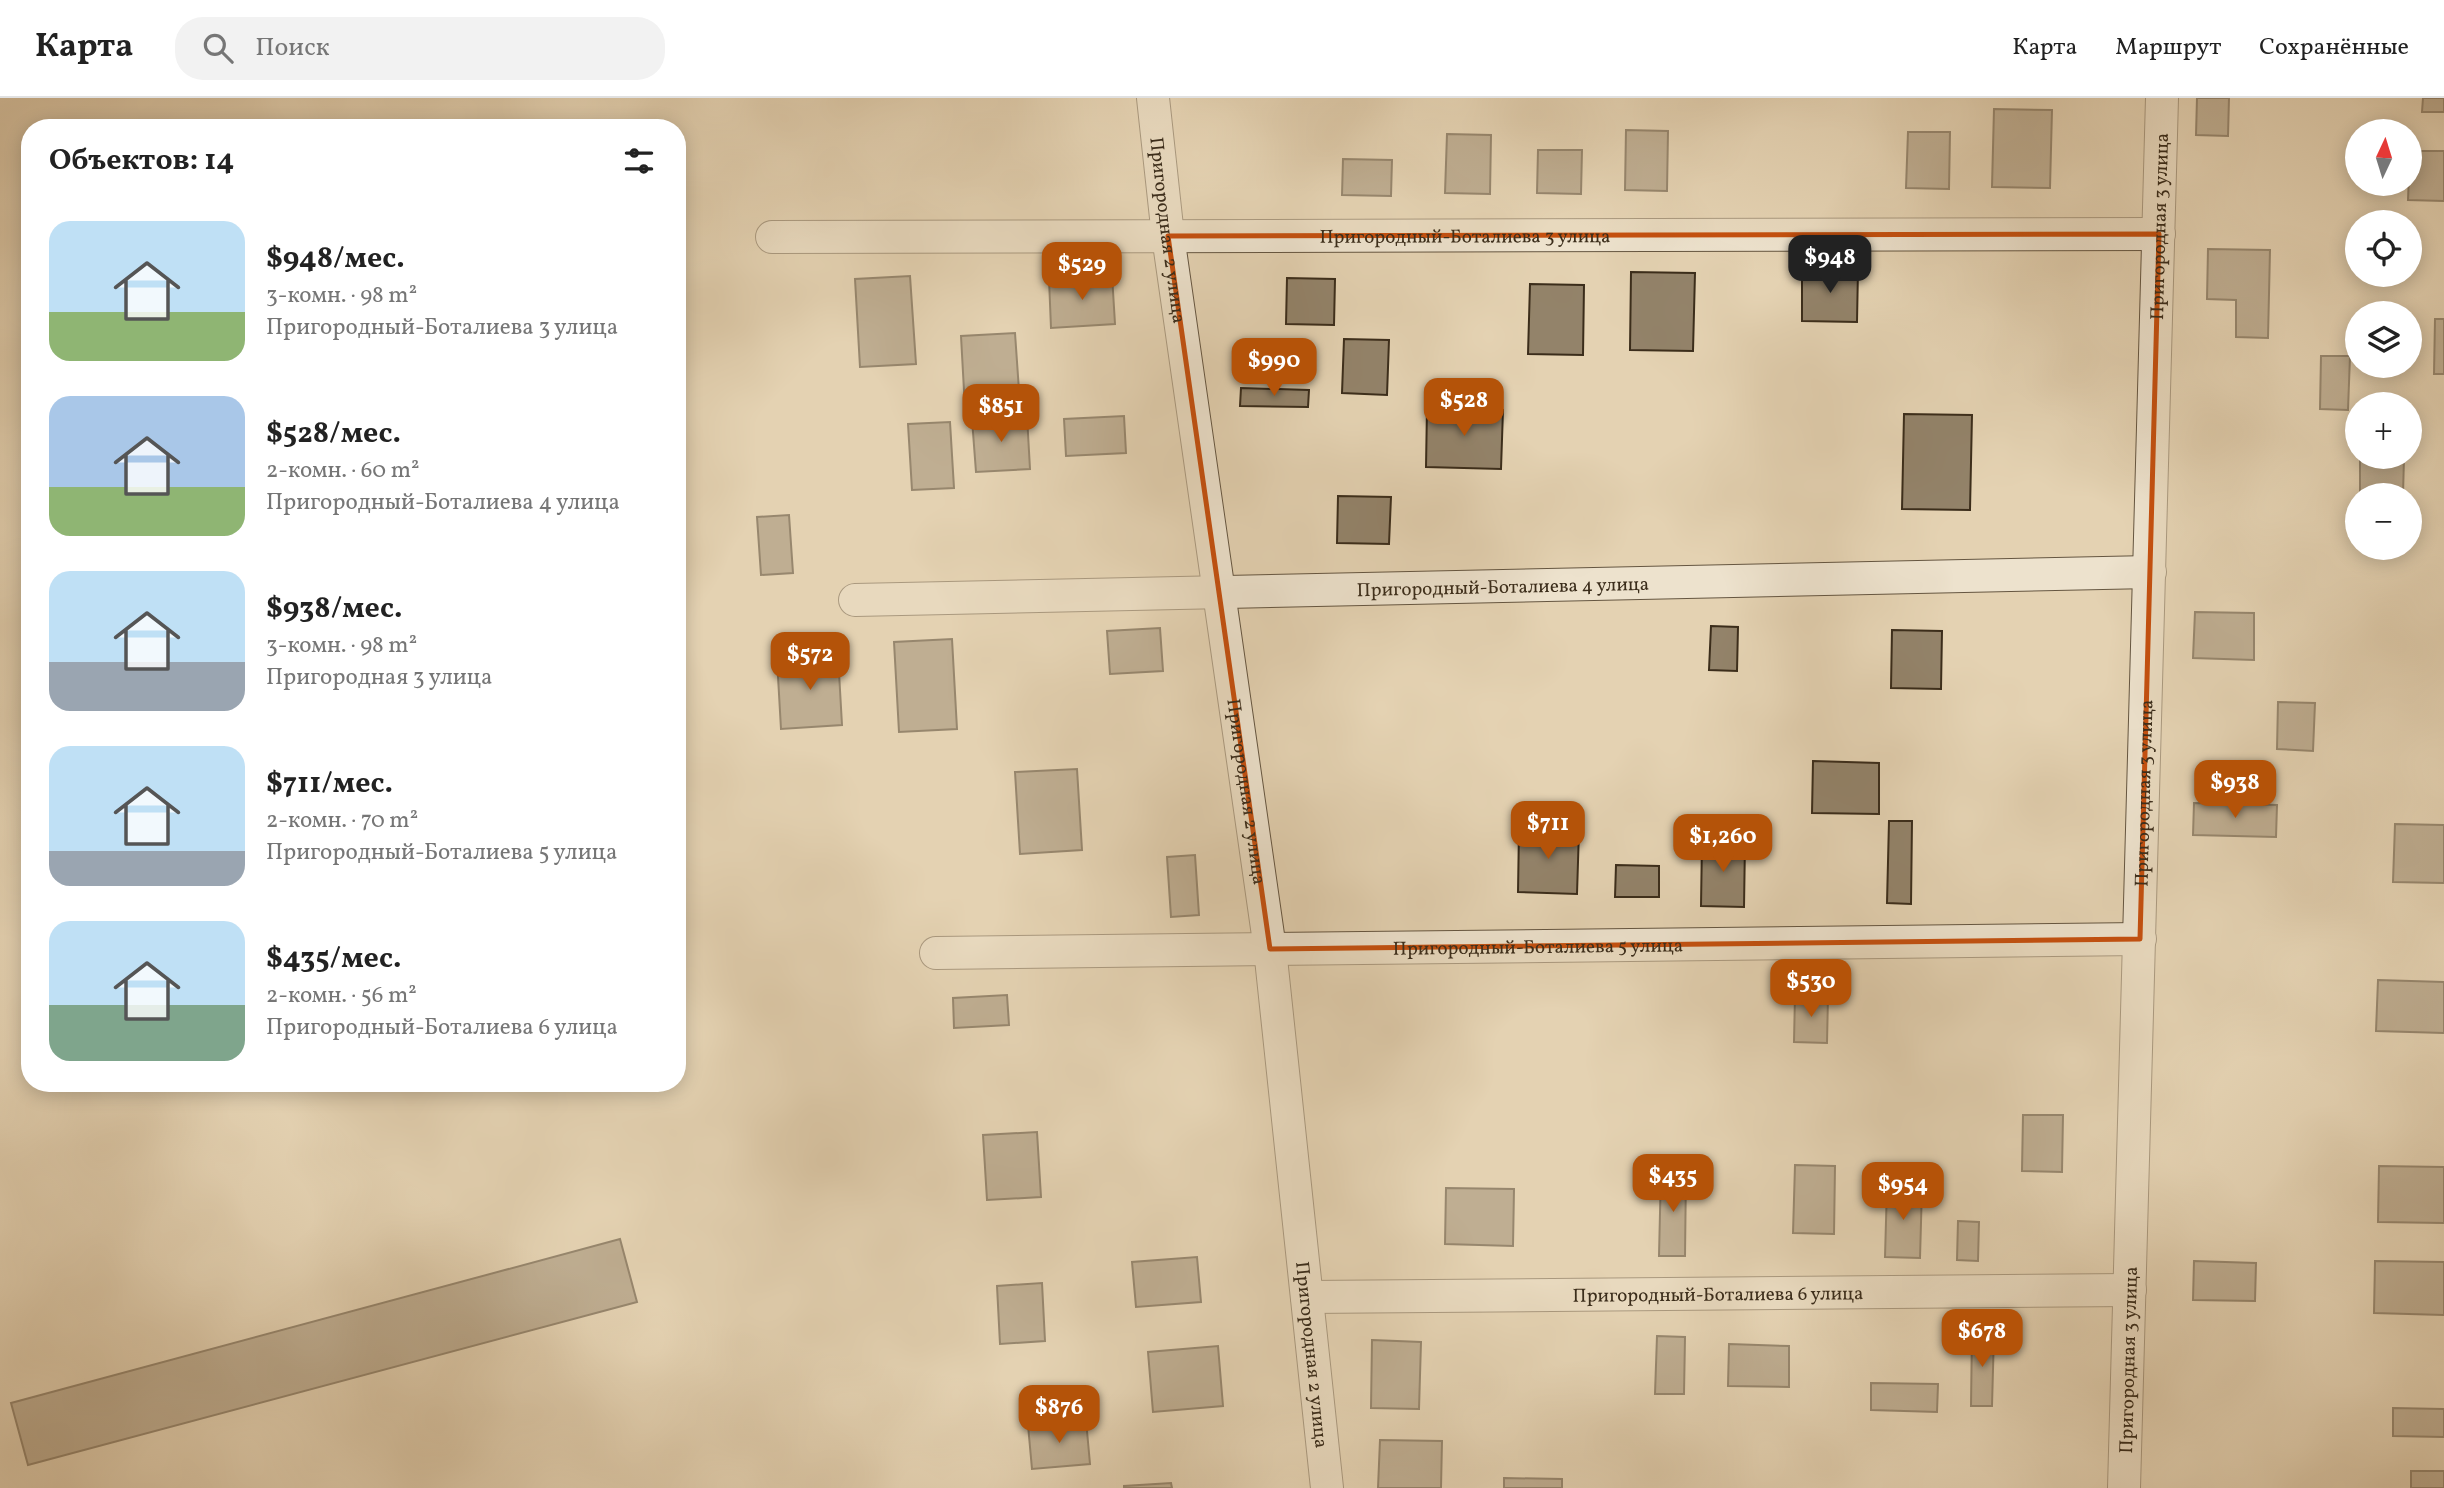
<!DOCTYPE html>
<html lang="ru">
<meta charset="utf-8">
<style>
body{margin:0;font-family:Vollkorn,serif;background:#f2f2f2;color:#222;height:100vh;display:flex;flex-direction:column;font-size:26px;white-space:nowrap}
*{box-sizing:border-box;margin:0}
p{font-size:23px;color:#767676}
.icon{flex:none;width:38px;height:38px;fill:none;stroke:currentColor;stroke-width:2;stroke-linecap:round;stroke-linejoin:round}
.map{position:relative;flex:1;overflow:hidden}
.drawer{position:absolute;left:21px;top:21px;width:665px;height:973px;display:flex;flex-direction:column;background:#fff;border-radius:28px;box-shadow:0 4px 18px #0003}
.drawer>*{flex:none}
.needle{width:46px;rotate:4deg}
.controls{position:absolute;left:2345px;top:21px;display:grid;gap:14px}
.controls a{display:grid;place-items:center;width:77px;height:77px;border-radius:50%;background:#fff;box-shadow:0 4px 18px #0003;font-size:35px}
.price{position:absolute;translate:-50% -60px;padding:0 16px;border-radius:14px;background:#b45309;color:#fff;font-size:23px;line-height:46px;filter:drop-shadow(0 2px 4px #0008)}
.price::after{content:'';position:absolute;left:50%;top:42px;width:21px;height:16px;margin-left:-10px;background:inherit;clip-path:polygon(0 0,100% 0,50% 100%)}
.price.current{background:#222;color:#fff}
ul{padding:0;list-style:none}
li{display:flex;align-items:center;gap:21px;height:175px;padding:0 28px}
li span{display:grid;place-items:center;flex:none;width:196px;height:140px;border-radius:21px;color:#555}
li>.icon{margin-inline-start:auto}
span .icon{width:84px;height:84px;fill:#fffc;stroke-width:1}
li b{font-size:30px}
h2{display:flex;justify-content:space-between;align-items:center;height:84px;padding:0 28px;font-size:30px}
header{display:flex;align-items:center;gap:42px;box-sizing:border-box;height:98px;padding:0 35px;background:#fff;border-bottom:2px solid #e0e0e0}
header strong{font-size:33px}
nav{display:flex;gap:38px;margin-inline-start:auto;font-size:24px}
.search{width:490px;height:63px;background:#f2f2f2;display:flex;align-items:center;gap:18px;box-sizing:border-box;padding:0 24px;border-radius:28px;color:#767676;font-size:26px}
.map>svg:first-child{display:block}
</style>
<header>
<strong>Карта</strong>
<div class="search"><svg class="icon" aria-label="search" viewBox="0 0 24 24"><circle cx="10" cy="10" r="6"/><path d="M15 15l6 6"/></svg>Поиск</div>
<nav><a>Карта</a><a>Маршрут</a><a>Сохранённые</a></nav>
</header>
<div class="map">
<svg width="2444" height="1390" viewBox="0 0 2444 1390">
<rect width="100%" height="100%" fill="#e4d2b2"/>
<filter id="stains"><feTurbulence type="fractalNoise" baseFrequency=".00286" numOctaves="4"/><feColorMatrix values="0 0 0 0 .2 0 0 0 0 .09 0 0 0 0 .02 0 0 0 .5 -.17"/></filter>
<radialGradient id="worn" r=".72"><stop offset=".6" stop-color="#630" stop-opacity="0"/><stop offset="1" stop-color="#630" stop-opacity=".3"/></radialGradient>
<g fill="#93836a" stroke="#3b2d1b" stroke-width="2">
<path d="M2197 0H2229L2228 38 2196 37Z"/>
<path d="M2423 0H2444V14H2422Z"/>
<path d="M1994 11 2052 12 2050 90 1992 89Z"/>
<path d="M1626 32 1668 33 1667 93 1625 92Z"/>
<path d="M1908 34H1950L1949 91 1906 90Z"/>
<path d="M1447 36 1491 37 1490 96 1445 95Z"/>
<path d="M1538 52H1582L1581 96 1537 95Z"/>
<path d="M2410 53H2444V103L2408 102Z"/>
<path d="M1343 61 1392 62 1391 98 1342 97Z"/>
<path d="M2208 151 2270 152 2268 240 2236 239V202L2207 201Z"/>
<path d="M1802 170 1858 171 1857 224 1802 223Z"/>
<path d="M1631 174 1695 175 1693 253 1630 252Z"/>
<path d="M1112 177 1115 226 1051 230 1049 181Z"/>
<path d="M910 178 916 266 860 269 855 181Z"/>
<path d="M1287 180 1335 181 1334 227 1286 226Z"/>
<path d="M1530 186 1584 187 1583 257 1528 256Z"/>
<path d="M2435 221H2444V276H2434Z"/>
<path d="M1015 235 1020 307 965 311 961 238Z"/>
<path d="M1344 241 1389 242 1387 297 1342 295Z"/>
<path d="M2321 258H2350L2348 312 2320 311Z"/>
<path d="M1241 290 1309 292 1308 309 1240 308Z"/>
<path d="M1427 310 1503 312 1501 371 1426 369Z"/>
<path d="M1904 316 1972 317 1970 412 1902 411Z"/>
<path d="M1027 318 1030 371 976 374 972 321Z"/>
<path d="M1124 318 1126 355 1066 358 1064 321Z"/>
<path d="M950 324 954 390 912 392 908 326Z"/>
<path d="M2360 359H2404L2403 397H2360Z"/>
<path d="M1338 398 1391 399 1389 446 1337 445Z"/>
<path d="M789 417 793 475 761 477 757 419Z"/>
<path d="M2195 514 2254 515V562L2193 560Z"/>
<path d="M1711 528 1738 529 1737 573 1709 572Z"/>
<path d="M1160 530 1163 573 1110 576 1107 533Z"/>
<path d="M1892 532 1942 533 1941 591 1891 590Z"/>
<path d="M952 541 957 631 899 634 894 544Z"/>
<path d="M838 557 842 627 781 631 777 561Z"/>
<path d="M2278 604 2315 605 2313 653 2277 651Z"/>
<path d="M1813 663 1879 665V716L1812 715Z"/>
<path d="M1077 671 1082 752 1020 756 1015 674Z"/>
<path d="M2194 705 2277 707 2276 739 2193 737Z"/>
<path d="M1889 723H1912L1911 806 1887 805Z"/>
<path d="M2395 726 2444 727V785L2393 784Z"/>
<path d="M1519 731 1579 732 1577 796 1518 794Z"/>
<path d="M1702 744H1745L1744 809 1701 808Z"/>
<path d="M1195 757 1199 817 1171 819 1167 759Z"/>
<path d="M1616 767 1659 768V799H1615Z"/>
<path d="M2378 882 2444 884V935L2376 933Z"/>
<path d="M1007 897 1009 927 954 930 953 900Z"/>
<path d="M1795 897 1828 898 1827 945 1794 944Z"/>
<path d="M2023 1017H2063L2062 1074 2022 1073Z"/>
<path d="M1037 1034 1041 1099 987 1102 983 1037Z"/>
<path d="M1795 1067 1835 1068 1834 1136 1793 1135Z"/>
<path d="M2379 1068 2444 1069V1125L2378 1124Z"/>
<path d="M1661 1073 1686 1074 1685 1158H1659Z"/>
<path d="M1887 1088 1922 1089 1920 1160 1885 1159Z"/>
<path d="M1446 1090 1514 1091 1513 1148 1445 1146Z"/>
<path d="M1958 1123 1979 1124 1978 1163 1957 1162Z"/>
<path d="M620 1141 637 1204 28 1367 11 1305Z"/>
<path d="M1197 1159 1201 1204 1136 1209 1132 1164Z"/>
<path d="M2194 1163 2256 1165 2255 1203 2193 1202Z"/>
<path d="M2375 1163 2444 1164V1217L2374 1215Z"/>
<path d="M1042 1185 1045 1243 1000 1246 997 1188Z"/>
<path d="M1972 1234 1994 1235 1992 1308H1971Z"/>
<path d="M1657 1238 1685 1239 1684 1296H1655Z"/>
<path d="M1372 1242 1421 1244 1419 1311 1371 1310Z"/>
<path d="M1729 1246 1789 1248V1289L1728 1288Z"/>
<path d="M1218 1248 1223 1308 1153 1314 1148 1254Z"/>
<path d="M1871 1285 1938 1286 1937 1314 1871 1312Z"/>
<path d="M2393 1310 2444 1311V1339L2393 1338Z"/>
<path d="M1086 1322 1090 1366 1032 1371 1028 1327Z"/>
<path d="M1380 1342 1442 1343 1441 1390H1378Z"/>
<rect x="2411" y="1373" width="33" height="17"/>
<path d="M1504 1380 1562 1381V1390H1504Z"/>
<path d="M1171 1385 1172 1390H1124V1388Z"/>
</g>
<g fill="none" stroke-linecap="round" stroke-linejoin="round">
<defs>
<g id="minor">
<path id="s1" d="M1153 0 1168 138 1270 851 1327 1390"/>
<path id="s2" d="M772 139 2159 136"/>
<path id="s3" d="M855 502 2150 474"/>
<path id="s4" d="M936 855 2140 841"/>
<path id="s5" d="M1307 1199 2130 1192"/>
<path id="s6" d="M2124 1390 2162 0"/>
</g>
</defs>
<use href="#minor" stroke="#655641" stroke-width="34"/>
<use href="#minor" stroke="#ede2cd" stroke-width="32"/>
</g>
<path d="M0 0H2444V1390H0ZM2159 136 2140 841 1270 851 1168 138Z" fill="#e4d2b2" fill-opacity=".55" fill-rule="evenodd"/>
<path fill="none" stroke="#c5500f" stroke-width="5" stroke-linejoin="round" d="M2159 136 2140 841 1270 851 1168 138Z"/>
<g text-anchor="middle" stroke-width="5" stroke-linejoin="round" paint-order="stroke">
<g font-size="19" fill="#3b2d1b" stroke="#ede2cd">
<text dy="7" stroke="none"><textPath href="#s6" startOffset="1262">Пригородная 3 улица</textPath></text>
<text dy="7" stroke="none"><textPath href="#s1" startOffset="133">Пригородная 2 улица</textPath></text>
<text dy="7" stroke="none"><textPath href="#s2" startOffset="693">Пригородный-Боталиева 3 улица</textPath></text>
<text dy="7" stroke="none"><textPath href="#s3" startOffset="648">Пригородный-Боталиева 4 улица</textPath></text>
<text dy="7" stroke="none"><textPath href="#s1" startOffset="700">Пригородная 2 улица</textPath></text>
<text dy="7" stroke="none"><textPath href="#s6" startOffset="695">Пригородная 3 улица</textPath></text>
<text dy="7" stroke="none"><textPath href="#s4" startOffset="602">Пригородный-Боталиева 5 улица</textPath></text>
<text dy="7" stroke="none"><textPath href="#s5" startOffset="411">Пригородный-Боталиева 6 улица</textPath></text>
<text dy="7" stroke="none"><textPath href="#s1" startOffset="1267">Пригородная 2 улица</textPath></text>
<text dy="7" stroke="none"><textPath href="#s6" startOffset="128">Пригородная 3 улица</textPath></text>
</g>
</g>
<rect width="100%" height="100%" filter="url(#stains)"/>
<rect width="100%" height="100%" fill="url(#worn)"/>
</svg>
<div class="controls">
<a><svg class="needle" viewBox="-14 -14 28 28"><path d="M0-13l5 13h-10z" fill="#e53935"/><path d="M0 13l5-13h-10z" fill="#767676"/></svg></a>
<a><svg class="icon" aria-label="locate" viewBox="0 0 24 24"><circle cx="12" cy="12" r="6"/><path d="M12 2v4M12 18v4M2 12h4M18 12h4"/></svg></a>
<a><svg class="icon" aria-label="layers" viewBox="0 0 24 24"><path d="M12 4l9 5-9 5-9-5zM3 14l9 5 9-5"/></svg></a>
<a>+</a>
<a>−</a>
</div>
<b class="price current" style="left:1830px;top:197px">$948</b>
<b class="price" style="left:1082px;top:204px">$529</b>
<b class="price" style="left:1274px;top:300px">$990</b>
<b class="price" style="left:1464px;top:340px">$528</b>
<b class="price" style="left:1001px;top:346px">$851</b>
<b class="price" style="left:810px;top:594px">$572</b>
<b class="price" style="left:2235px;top:722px">$938</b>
<b class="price" style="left:1548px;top:763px">$711</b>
<b class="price" style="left:1723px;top:776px">$1,260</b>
<b class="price" style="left:1811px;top:921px">$530</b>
<b class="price" style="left:1673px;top:1116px">$435</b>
<b class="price" style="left:1903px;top:1124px">$954</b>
<b class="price" style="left:1982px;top:1271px">$678</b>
<b class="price" style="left:1059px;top:1347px">$876</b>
<section class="drawer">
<h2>Объектов: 14<svg class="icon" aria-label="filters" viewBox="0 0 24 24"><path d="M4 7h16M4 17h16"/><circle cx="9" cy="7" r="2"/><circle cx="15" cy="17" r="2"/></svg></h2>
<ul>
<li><span style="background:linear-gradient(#bfe0f5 65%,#8fb573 0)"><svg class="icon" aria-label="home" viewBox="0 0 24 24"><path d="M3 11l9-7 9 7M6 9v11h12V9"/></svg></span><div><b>$948/мес.</b><p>3-комн. · 98 m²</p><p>Пригородный-Боталиева 3 улица</p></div></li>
<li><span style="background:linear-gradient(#a9c7e8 65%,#8fb573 0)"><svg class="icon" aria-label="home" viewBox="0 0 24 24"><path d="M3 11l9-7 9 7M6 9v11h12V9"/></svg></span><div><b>$528/мес.</b><p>2-комн. · 60 m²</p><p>Пригородный-Боталиева 4 улица</p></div></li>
<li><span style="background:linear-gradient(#bfe0f5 65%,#9aa5b1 0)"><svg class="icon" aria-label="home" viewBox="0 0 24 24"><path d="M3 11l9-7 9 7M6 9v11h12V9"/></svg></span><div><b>$938/мес.</b><p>3-комн. · 98 m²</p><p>Пригородная 3 улица</p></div></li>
<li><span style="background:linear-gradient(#bfe0f5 75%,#9aa5b1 0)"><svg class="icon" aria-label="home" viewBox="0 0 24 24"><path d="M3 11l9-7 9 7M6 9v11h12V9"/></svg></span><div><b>$711/мес.</b><p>2-комн. · 70 m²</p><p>Пригородный-Боталиева 5 улица</p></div></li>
<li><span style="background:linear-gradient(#bfe0f5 60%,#7fa58c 0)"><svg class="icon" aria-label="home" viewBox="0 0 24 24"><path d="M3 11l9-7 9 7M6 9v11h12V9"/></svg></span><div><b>$435/мес.</b><p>2-комн. · 56 m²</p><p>Пригородный-Боталиева 6 улица</p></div></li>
</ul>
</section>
</div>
